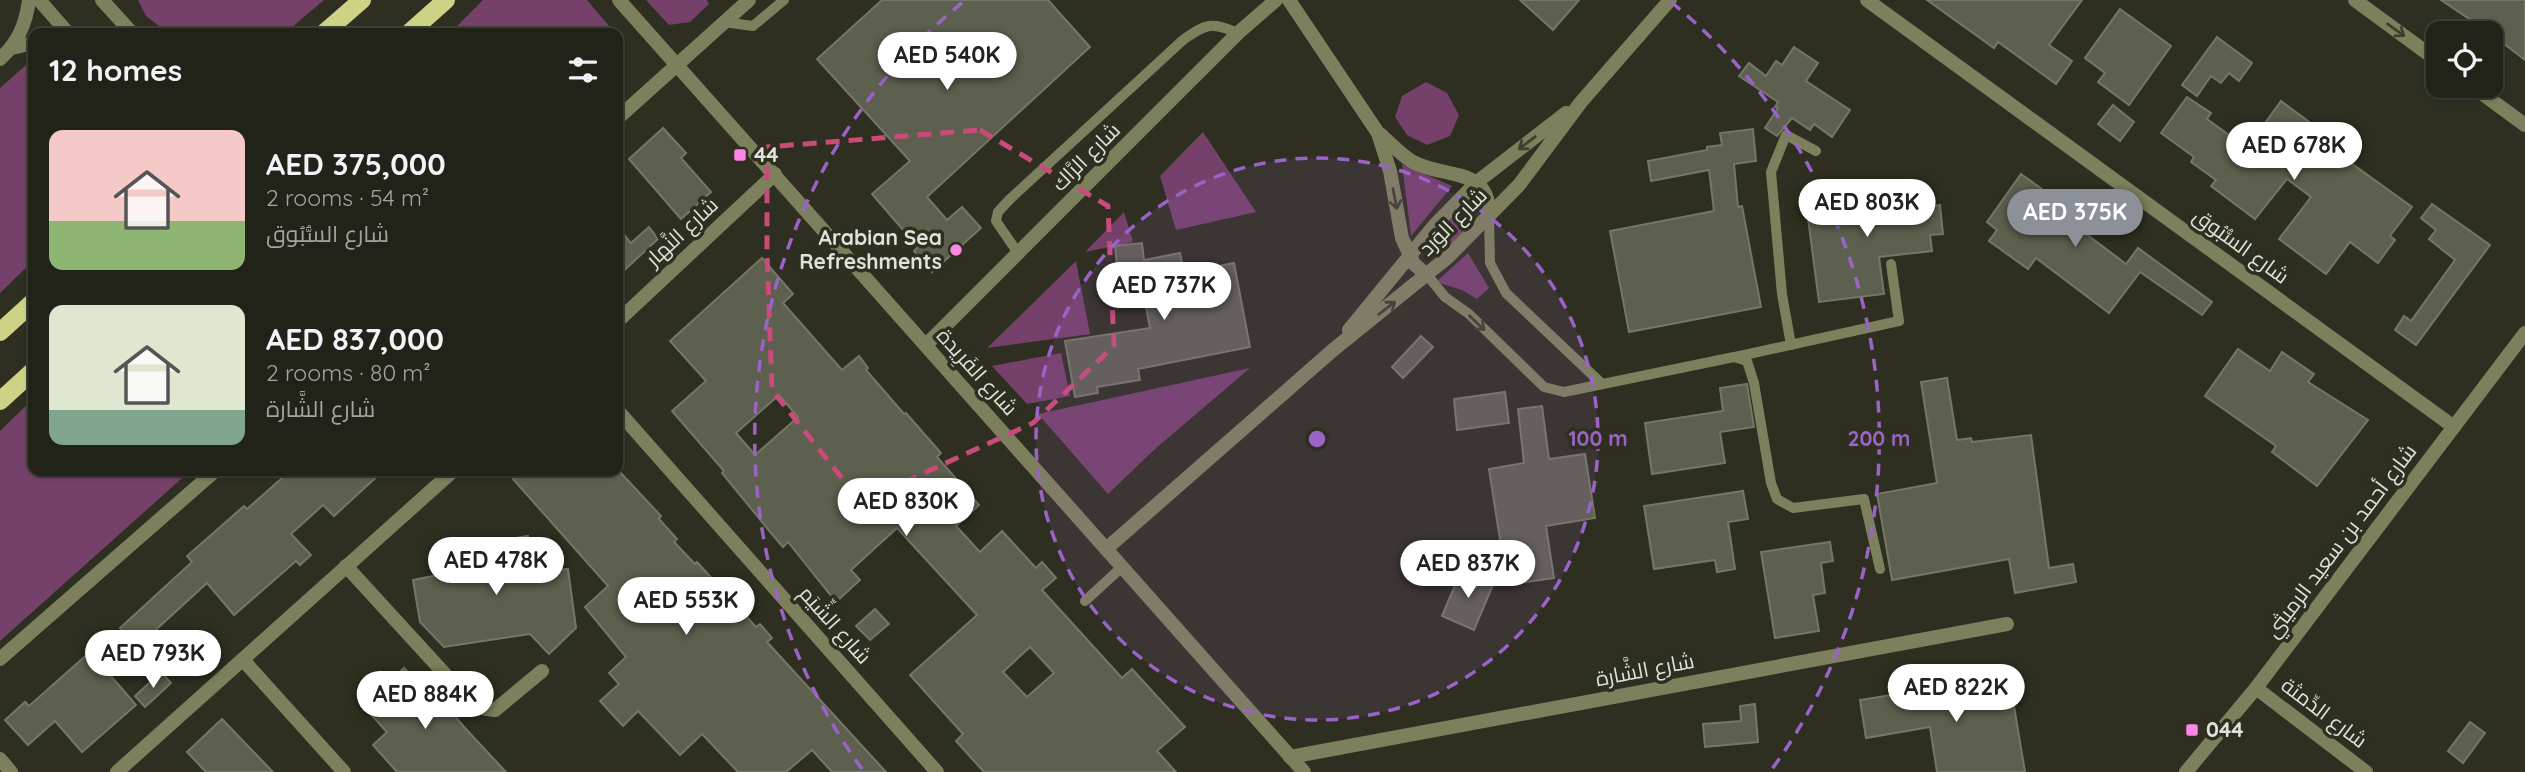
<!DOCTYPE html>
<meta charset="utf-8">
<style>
body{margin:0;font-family:Quicksand,Cairo,sans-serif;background:#2a2b21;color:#f1f3f6;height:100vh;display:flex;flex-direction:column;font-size:26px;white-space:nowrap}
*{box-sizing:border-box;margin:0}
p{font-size:23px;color:#a2a4a2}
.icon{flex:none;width:38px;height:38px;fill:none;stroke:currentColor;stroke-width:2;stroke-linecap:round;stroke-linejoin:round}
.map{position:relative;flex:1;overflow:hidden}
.side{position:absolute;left:28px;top:28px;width:595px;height:448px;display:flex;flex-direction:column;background:#222318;border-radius:14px;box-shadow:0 2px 5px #0004,0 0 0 2px #3f4037}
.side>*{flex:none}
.tools{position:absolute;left:2426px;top:21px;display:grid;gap:14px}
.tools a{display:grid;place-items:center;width:77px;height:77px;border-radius:14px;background:#222318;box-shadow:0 2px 5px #0004,0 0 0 2px #3f4037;font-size:35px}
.price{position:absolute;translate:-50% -60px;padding:0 16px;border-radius:24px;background:#fff;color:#222;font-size:23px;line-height:46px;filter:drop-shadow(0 2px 4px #0008)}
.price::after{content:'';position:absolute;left:50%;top:42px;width:21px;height:16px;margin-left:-10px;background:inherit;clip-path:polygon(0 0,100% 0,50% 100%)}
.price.on{background:#8c9099;color:#fff}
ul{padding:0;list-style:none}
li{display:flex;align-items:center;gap:21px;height:175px;padding:0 21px}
li span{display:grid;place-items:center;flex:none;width:196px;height:140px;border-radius:14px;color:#555}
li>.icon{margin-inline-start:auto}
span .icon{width:84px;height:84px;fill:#fffc;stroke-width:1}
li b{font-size:30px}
h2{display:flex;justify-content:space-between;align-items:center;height:84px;padding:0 21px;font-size:30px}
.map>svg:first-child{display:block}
</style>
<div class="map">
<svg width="2525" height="772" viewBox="0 0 2525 772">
<rect width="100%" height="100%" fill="#2e2f20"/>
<g fill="#75416a">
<path d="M138 0H324L285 33H168L146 16Z"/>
<path d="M483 0H587L615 33H450Z"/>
<path d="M646 0H707L709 4 690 22 669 25Z"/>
<path d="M33 59V261L0 293V88Z"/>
<path d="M1426 82 1447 93 1459 115 1450 136 1427 145 1407 135 1395 117 1402 96Z"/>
<path d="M1203 132 1256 212 1176 230 1160 176Z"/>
<path d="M1402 164 1452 186 1411 236Z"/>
<path d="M1472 198 1477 201C1479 221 1454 242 1440 254L1433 256 1427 253 1426 244Z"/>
<path d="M1124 212 1133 242 1085 252Z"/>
<path d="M1468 253 1489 288 1477 299 1462 290 1436 282Z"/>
<path d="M1076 261 1090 334 987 348Z"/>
<path d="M1061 353 1070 396 1027 404 992 366Z"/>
<path d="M1250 368 1155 449 1108 494 1038 414Z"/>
<path d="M33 399V471H190L0 641V431Z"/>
</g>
<g fill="#5e604f" stroke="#757766" stroke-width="2" fill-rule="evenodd">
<path d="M882 0H1048L1090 47 927 197 947 220 962 207 981 228 932 272 914 251 918 247 872 194 910 161 817 59Z"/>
<path d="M1520 0H1579L1553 30Z"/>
<path d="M1927 0H2082L2049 45 2072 61 2056 84 1998 42 1994 48Z"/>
<path d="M2441 0H2525V60L2490 33Z"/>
<path d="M2120 9 2171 46 2129 105 2098 82 2105 73 2085 58Z"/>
<path d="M2217 37 2252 63 2239 81 2229 73 2221 83 2211 76 2197 96 2182 85Z"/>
<path d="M1794 47 1818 63 1806 81 1850 110 1832 137 1814 124 1810 130 1792 118 1777 136 1765 128 1778 108 1775 107 1778 102 1739 76 1749 63 1766 76 1776 61 1782 65Z"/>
<path d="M2187 97 2211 113 2207 119 2247 148 2281 101 2320 130 2315 137 2412 207 2390 236 2395 240 2378 263 2350 242 2326 274 2279 239 2311 197 2287 179 2255 219 2211 186 2216 180 2191 162 2194 157 2161 133Z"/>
<path d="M2113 105 2134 122 2120 141 2098 124Z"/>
<path d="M663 128 686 153 681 158 711 192 681 219 629 159Z"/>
<path d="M1753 129 1756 161 1734 164 1738 207 1742 206 1761 307 1629 332 1610 231 1714 211 1709 170 1651 181 1648 161 1707 150V147L1722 145 1720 133Z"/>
<path d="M2021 174 2077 214 2082 207 2096 217 2085 233 2126 264 2138 248 2212 302 2202 315 2140 272 2109 313 2036 258 2028 269 1989 241 1997 230 1987 222Z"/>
<path d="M1926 189 1927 207 1940 205 1943 234 1930 235 1932 251 1879 257 1884 294 1819 302 1806 203Z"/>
<path d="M2432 204 2490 245 2416 345 2395 330 2404 316 2411 321 2455 260 2429 239 2436 230 2421 218Z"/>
<path d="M649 227 658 239 618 276V228L631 243Z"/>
<path d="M1142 243 1144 260 1180 253 1184 273 1234 263 1250 347 1138 369 1140 380 1097 387 1098 393 1075 397 1065 341 1150 328 1139 271 1118 274 1115 246Z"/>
<path d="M762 258 793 294 783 303 842 370 859 356 868 368 866 370 904 414 906 413 941 453 937 457 979 505 956 526 980 552 1002 531 1036 568 1042 562 1056 578 1042 590 1122 678 1132 669 1185 727 1157 751 1176 772H984L956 741 963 734 910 675 977 615 897 528 851 570 860 580 836 602 788 542 783 547 771 533 722 473 724 471 672 411 706 381 670 341ZM779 395 798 417 755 455 736 433ZM1030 647 1054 673 1027 697 1003 672Z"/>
<path d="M1421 336 1433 347 1403 378 1392 367Z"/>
<path d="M2238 349 2270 371 2282 352 2314 374 2308 382 2368 420 2317 486 2272 452 2276 446 2205 396Z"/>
<path d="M1947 378 1957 440 1971 438 1972 442 2031 435 2049 568 2073 564 2076 582 2015 593 2009 559 1892 580 1877 494 1937 483 1921 382Z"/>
<path d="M1747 384 1754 427 1720 432 1725 463 1652 474 1645 423 1723 411 1720 388Z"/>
<path d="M1505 392 1509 423 1457 430 1454 399Z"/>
<path d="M1542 406 1549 459 1585 454 1595 518 1546 526 1554 578 1507 585 1489 469 1524 463 1518 409Z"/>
<path d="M290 471H383L334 516 323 505 291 534 311 555 300 565 296 561 234 615 207 583 137 647 120 628 192 562 187 556 244 506 247 509Z"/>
<path d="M522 471H619L661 516 659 519 677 539 674 542 695 564 697 562 756 627 760 624 772 638 767 642 886 772H832L812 750 786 772H738L702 734 680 755 638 711 623 726 600 701 619 684 609 673 626 657 585 607 608 586 513 479Z"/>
<path d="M1743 491 1748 519 1728 522 1735 569 1717 572 1715 560 1654 569 1644 506Z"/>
<path d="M528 536 533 563 518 576 568 569 576 628 549 654 530 634 444 647 420 622 413 580 448 573 445 550Z"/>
<path d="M1830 542 1833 561 1821 563 1825 593 1813 595 1819 631 1775 638 1761 552Z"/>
<path d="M1461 571 1493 585 1474 630 1442 616Z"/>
<path d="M875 609 889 624 870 640 856 626Z"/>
<path d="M90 652 136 705 82 752 55 721 28 745 5 720 25 702 29 706Z"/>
<path d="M404 668 421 687 429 680 453 707 450 710 464 727 506 772H397L373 745 387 732 363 706Z"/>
<path d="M161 672 171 683 145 707 135 696Z"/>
<path d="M2009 676 2025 772H1937L1930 727 1866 738 1860 700Z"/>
<path d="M1755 704 1758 742 1705 747 1703 724 1741 721 1740 706Z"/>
<path d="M222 719 273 772H206L187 752Z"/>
<path d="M2470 722 2485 733 2463 763 2448 751Z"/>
</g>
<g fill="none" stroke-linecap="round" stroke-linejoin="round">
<g stroke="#7d805c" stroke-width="10">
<path d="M723 22 753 26 784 0"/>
<path d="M1489 215 1490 263 1506 293 1601 383"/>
<path d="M1018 253 996 221 998 212 1009 200 1183 40C1207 23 1211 22 1238 33"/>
<path d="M1428 276 1445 297 1469 314 1544 387 1564 392 1734 357 1747 361 1754 383 1771 483 1777 499 1793 508 1864 499 1880 569"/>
<path d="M1791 345 1782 294 1771 172 1786 135 1816 151"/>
<path d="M1735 357 1899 321 1891 264"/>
<path d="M1085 601 1122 567"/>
</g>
<g stroke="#7d805c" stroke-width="14">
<path d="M619 0 1304 772"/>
<path d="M1289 0 1378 133 1390 171 1402 238 1414 264 1428 276"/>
<path d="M1867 0 2454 427"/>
<path d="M2355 0 2438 61"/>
<path d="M12 48 33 43"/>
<path d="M0 59C18 43 26 24 29 0"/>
<path d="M2472 86 2525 125"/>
<path d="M618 118 749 0"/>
<path d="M1380 134C1390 143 1401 155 1413 162 1445 179 1489 166 1489 214"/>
<path d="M618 321 775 174"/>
<path d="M1349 330 1434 226 1477 182 1566 113"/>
<path d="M926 345 1238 33 1276 0"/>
<path d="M618 411 937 772"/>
<path d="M1106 549 1333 350 1448 257 1519 185 1581 102 1670 0"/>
<path d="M346 566 475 707 495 710 542 671"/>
<path d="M0 659 215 471"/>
<path d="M244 661 344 772"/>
<path d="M2256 688 2366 772"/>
<path d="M1290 757 2007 624"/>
<path d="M0 759 11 772"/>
<path d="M117 772 453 471"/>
<path d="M2186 772 2256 688 2525 333"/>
</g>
<g stroke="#7d805c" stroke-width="14">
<path d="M39 0 68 33"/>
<path d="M102 0 132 33"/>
</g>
<g stroke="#cdd285" stroke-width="18">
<path d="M324 33 362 0"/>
<path d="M409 33 446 0"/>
<path d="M0 332 33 302"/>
<path d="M0 401 33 371"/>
</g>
</g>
<defs><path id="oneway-shaft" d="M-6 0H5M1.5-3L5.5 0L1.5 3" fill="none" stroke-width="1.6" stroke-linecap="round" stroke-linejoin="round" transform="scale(1.75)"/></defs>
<g stroke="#3e3f2c">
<use href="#oneway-shaft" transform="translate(2396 30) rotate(36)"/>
<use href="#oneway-shaft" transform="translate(1527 143) rotate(142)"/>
<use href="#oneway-shaft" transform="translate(1395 199) rotate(79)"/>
<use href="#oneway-shaft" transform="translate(1387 308) rotate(-38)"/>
<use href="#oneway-shaft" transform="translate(1477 323) rotate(44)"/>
</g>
<path fill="none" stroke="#ca4a7a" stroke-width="5" stroke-dasharray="14 9" stroke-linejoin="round" d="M980 130 1108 206 1114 346 1033 423 861 502 772 390 767 253V147Z"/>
<circle cx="1317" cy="439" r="281" fill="#9a63c7" fill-opacity=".12"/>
<g fill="none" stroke="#9a63c7" stroke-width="3.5" stroke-dasharray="12 9">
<circle cx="1317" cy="439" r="281"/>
<path d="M862 769A562 562 0 0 1 963 2M1671 2A562 562 0 0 1 1772 769"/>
</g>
<g fill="#fb86e4" stroke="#2e2f20" stroke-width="2.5">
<rect x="733" y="148" width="14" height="14" rx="3.5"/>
<circle cx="956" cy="250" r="7"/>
<rect x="2185" y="723" width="14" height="14" rx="3.5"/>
</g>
<g text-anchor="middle" stroke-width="7" stroke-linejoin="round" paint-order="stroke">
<g font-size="21" font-weight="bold" fill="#e1e2d9" stroke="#2e2f20" text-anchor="start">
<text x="754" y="162">44</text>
<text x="942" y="245" text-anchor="end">Arabian Sea<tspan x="942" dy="24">Refreshments</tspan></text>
<text x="2206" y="737">044</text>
</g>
<g font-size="21" fill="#e1e2d9" stroke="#2e2f20">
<text transform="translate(1086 157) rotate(-45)" y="7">شارع الرَّاك</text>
<text transform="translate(1453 222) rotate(-45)" y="7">شارع الوَرد</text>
<text transform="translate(682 232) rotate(-43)" y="7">شارع النَّهار</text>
<text transform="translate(2241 246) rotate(36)" y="7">شارع السُّبُوق</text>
<text transform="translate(977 372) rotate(48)" y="7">شارع الفَرِيدة</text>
<text transform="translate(2341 541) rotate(-53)" y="7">شارع أحمد بن سعيد الرميثي</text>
<text transform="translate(835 625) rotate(48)" y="7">شارع الشِّيَم</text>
<text transform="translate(1645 670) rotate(-11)" y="7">شارع الشَّارة</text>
<text transform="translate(2324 713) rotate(37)" y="7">شارع الدِّمثة</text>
</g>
</g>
<circle cx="1317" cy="439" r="10" fill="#9a63c7" stroke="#2e2f20" stroke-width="3.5"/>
<g font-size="21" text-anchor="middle" font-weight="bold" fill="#9a63c7" stroke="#2e2f20" stroke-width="7" stroke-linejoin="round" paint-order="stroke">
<text x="1598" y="446">100 m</text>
<text x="1879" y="446">200 m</text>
</g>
</svg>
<div class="tools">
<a><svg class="icon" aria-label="locate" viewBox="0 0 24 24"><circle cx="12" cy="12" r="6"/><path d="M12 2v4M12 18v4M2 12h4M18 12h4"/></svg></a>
</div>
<b class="price" style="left:947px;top:92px">AED 540K</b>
<b class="price" style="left:2294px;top:182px">AED 678K</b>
<b class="price" style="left:1867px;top:239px">AED 803K</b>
<b class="price on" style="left:2075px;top:249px">AED 375K</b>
<b class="price" style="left:1164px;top:322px">AED 737K</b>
<b class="price" style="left:906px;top:538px">AED 830K</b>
<b class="price" style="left:496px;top:597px">AED 478K</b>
<b class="price" style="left:1468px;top:600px">AED 837K</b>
<b class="price" style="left:686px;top:637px">AED 553K</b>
<b class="price" style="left:153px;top:690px">AED 793K</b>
<b class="price" style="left:1956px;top:724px">AED 822K</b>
<b class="price" style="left:425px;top:731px">AED 884K</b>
<section class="side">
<h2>12 homes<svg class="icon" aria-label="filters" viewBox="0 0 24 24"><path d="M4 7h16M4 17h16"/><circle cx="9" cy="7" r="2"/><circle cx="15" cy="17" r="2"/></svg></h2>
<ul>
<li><span style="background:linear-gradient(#f6c9c9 65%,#8fb573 0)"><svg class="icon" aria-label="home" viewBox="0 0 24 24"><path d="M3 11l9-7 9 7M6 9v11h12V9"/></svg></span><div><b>AED 375,000</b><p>2 rooms · 54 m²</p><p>شارع السُّبُوق</p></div></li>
<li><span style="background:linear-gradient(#dfe7d0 75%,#7fa58c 0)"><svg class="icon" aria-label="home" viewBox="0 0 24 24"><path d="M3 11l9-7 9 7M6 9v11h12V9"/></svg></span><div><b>AED 837,000</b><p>2 rooms · 80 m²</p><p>شارع الشَّارة</p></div></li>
</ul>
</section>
</div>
